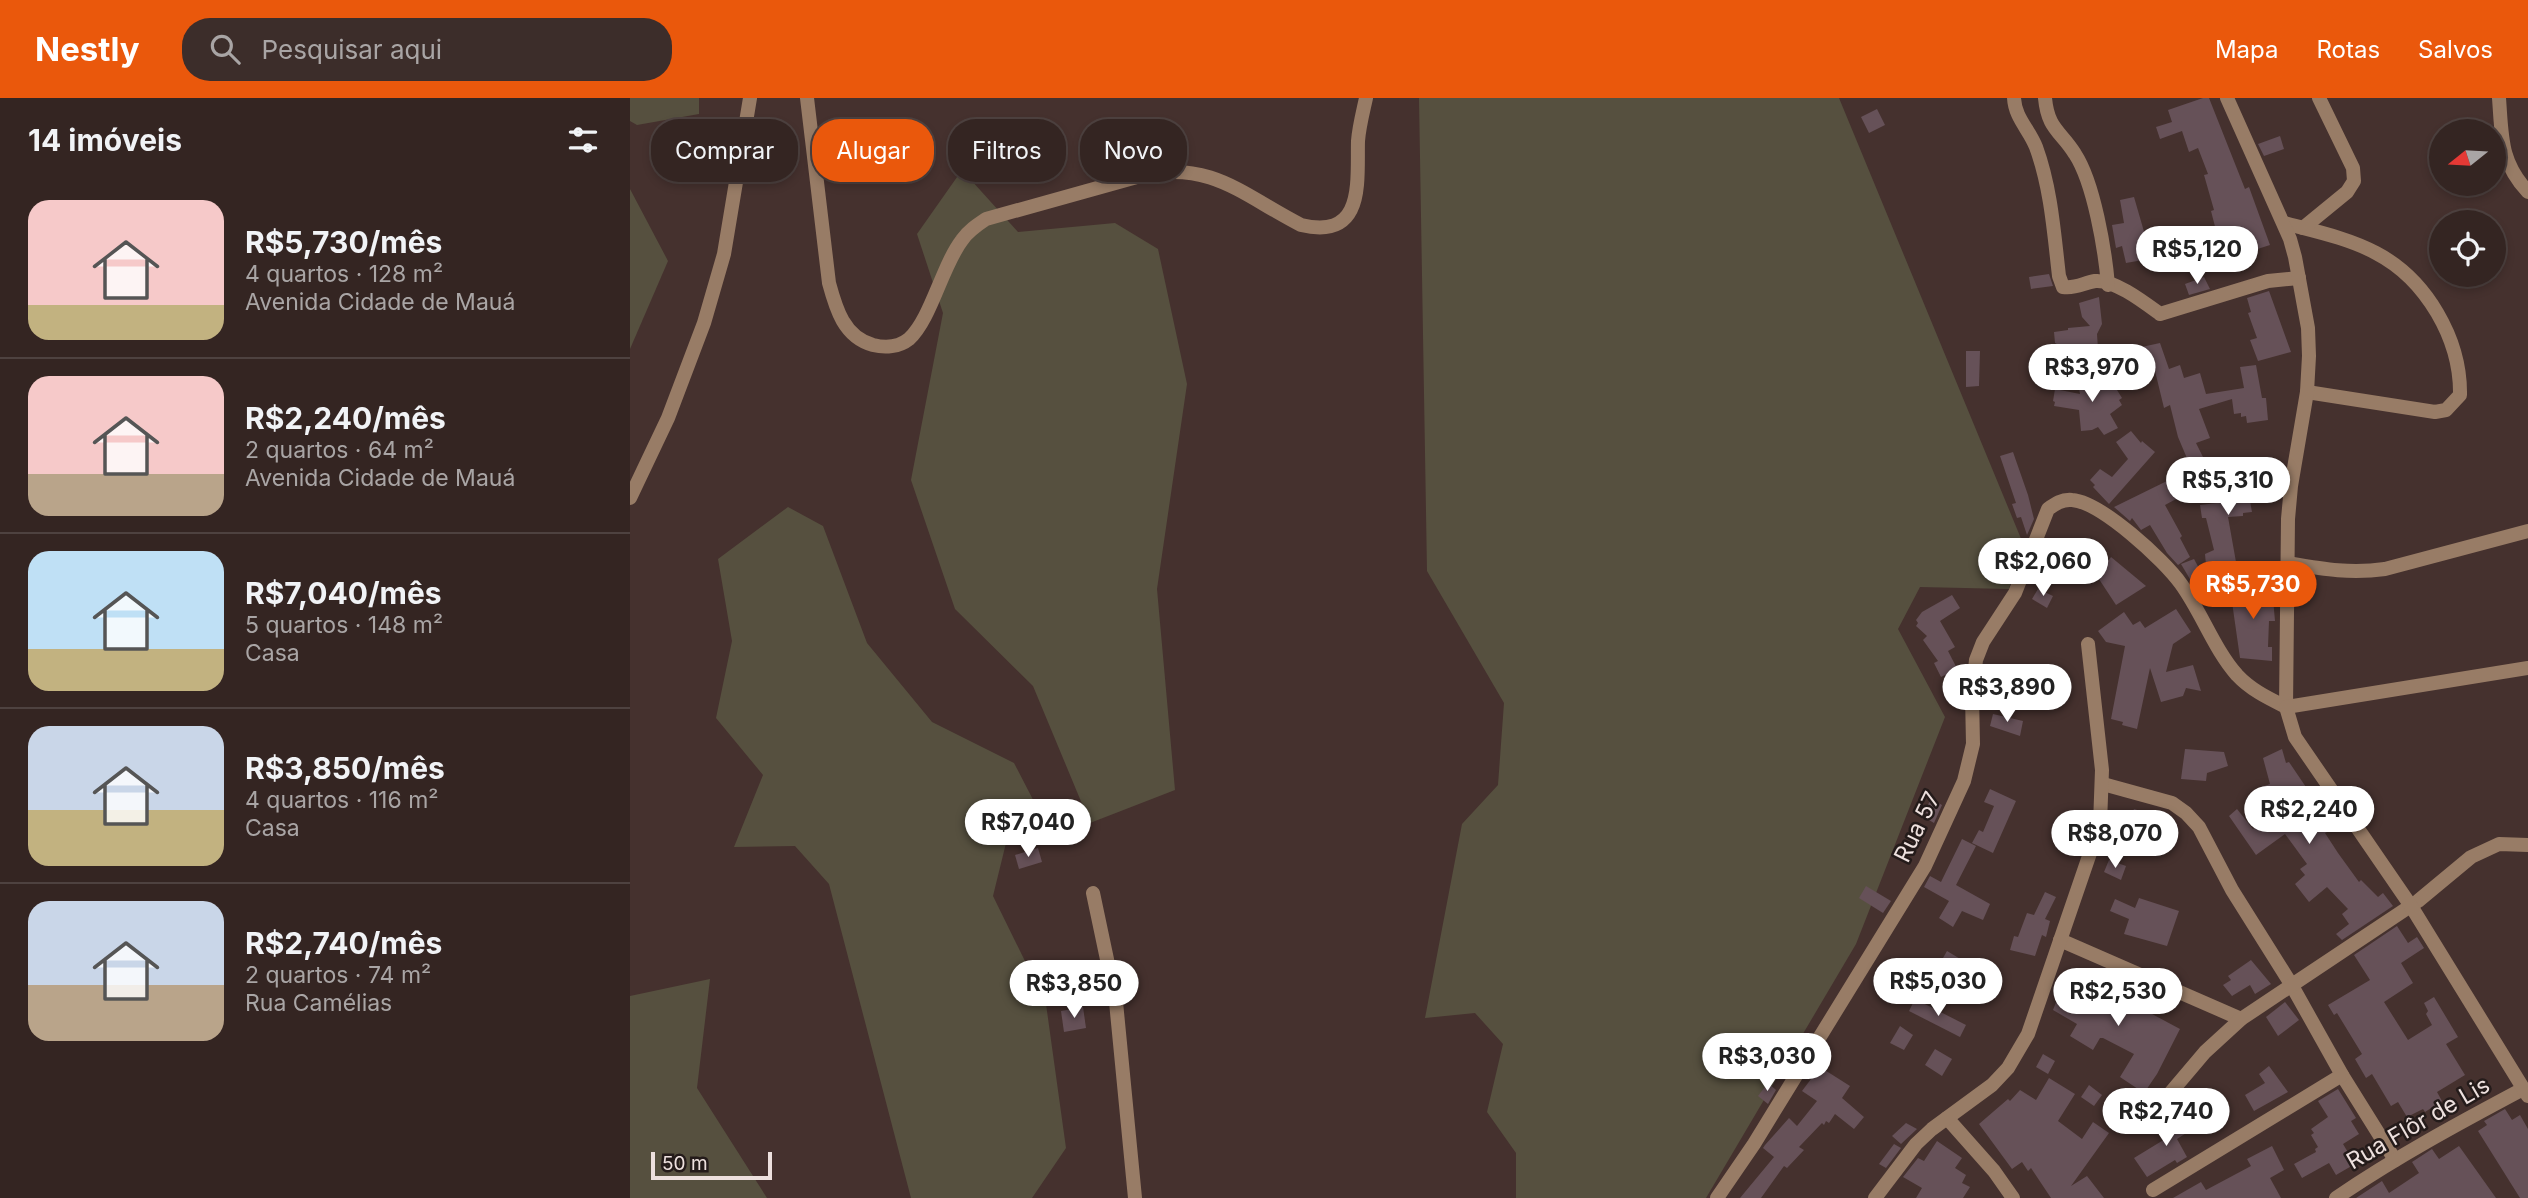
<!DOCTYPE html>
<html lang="pt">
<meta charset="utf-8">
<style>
body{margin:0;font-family:Inter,sans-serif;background:#3c2d2a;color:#f1f3f6;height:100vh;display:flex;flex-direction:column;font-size:26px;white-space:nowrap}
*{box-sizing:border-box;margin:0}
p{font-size:23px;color:#a9a5a5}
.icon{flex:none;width:38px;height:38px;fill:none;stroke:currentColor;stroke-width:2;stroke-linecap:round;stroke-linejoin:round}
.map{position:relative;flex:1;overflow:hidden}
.details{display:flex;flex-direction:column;background:#342522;width:630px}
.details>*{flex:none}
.top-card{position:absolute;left:21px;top:21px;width:665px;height:63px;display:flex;gap:14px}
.needle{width:46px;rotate:252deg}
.buttons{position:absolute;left:1799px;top:21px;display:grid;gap:14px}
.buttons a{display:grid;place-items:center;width:77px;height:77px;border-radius:50%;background:#342522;box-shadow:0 4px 10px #0003,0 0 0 2px #4e4240;font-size:35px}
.scale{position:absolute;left:21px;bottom:18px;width:121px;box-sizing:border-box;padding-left:7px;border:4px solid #ede0de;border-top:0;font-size:19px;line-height:24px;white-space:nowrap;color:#ede0de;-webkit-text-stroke:5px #241b1a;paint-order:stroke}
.price{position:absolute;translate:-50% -60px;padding:0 16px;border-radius:24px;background:#fff;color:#222;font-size:23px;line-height:46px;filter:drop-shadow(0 2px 4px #0008)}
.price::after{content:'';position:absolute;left:50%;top:42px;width:21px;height:16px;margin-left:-10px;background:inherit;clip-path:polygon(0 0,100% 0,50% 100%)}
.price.on{background:#ea580c;color:#fff}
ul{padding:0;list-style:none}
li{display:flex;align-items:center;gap:21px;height:175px;padding:0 28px}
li+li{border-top:2px solid #4e4240}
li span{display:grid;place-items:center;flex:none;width:196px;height:140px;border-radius:21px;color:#555}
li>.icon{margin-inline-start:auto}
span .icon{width:84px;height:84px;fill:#fffc;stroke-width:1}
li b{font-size:30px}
h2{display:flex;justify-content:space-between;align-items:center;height:84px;padding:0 28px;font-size:30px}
.chip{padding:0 24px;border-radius:28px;background:#342522;box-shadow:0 4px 10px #0003,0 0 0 2px #4e4240;font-size:24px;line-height:63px}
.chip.on{background:#ea580c;color:#fff}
header{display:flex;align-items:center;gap:42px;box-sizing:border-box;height:98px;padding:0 35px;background:#ea580c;color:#fff}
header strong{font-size:33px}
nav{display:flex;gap:38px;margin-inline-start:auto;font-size:24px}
.search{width:490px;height:63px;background:#3c2d2a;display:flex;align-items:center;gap:18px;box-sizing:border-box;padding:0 24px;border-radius:28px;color:#a9a5a5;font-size:26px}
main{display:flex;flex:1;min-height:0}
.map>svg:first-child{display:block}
</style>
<header>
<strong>Nestly</strong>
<div class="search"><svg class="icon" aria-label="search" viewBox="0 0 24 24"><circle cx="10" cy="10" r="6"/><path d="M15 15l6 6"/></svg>Pesquisar aqui</div>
<nav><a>Mapa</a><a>Rotas</a><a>Salvos</a></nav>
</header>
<main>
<section class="details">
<h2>14 imóveis<svg class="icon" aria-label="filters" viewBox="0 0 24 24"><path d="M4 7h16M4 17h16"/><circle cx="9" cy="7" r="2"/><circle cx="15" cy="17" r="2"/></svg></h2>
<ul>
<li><span style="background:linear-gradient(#f6c9c9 75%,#c2b280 0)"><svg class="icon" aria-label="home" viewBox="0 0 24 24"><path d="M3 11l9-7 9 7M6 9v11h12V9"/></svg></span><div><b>R$5,730/mês</b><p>4 quartos · 128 m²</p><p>Avenida Cidade de Mauá</p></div></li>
<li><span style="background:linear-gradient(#f6c9c9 70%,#b9a48a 0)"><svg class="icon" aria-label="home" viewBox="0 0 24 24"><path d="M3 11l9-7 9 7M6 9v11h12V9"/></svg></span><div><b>R$2,240/mês</b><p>2 quartos · 64 m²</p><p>Avenida Cidade de Mauá</p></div></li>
<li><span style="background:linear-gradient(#bfe0f5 70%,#c2b280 0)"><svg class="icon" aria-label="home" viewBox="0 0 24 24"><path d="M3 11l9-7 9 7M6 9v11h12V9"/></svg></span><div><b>R$7,040/mês</b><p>5 quartos · 148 m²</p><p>Casa</p></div></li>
<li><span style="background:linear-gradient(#c9d6e8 60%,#c2b280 0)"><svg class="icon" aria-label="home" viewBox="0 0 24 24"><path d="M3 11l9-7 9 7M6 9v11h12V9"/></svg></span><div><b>R$3,850/mês</b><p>4 quartos · 116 m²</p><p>Casa</p></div></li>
<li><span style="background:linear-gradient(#c9d6e8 60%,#b9a48a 0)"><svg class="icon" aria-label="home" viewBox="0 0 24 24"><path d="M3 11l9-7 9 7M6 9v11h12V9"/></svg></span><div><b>R$2,740/mês</b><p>2 quartos · 74 m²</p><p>Rua Camélias</p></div></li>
</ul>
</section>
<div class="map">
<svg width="1898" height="1100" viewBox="0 0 1898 1100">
<rect width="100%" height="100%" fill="#45312e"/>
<g fill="#56503f">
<path d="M0 0H69V16L7 27 0 23Z"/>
<path d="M789 0H1209L1392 443 1379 491 1290 489 1268 531 1315 619 1226 846 1076 1100H886V1055L857 1014 873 946 845 915 795 920 832 726 868 687 874 605 797 473Z"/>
<path d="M332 72 388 134 485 125 528 151 557 286 527 491 545 692 460 725 403 588 325 511 281 382 313 215 287 136Z"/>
<path d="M0 91 38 163 0 251Z"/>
<path d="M158 409 193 428 237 545 302 624 384 665 413 721 376 745 363 798 416 906 436 1050 402 1100H281L199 786 165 748 104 749 133 677 86 620 102 543 88 461Z"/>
<path d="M80 881 67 990 137 1100H0V898Z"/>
</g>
<g fill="#665158">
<path d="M1573 0H1579L1615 91 1619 89 1640 147 1615 155 1611 142 1597 146 1596 143 1589 144 1581 113 1584 112 1574 77 1578 76 1568 50 1559 54 1552 33 1530 41 1526 29 1542 24 1538 12Z"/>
<path d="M1247 11 1255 27 1239 35 1231 19Z"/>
<path d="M1650 38 1654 51 1634 58 1628 46Z"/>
<path d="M1504 99 1515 137 1518 136 1524 160 1496 165 1492 148 1486 150 1482 127 1494 125 1490 102Z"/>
<path d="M1419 176 1423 188 1401 191 1399 179Z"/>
<path d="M1574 179 1580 191 1559 197 1555 186Z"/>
<path d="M1639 193 1661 254 1628 263 1620 242 1627 240 1618 215 1621 214 1617 200Z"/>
<path d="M1469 199 1472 226 1467 236 1468 251 1439 252 1425 245 1424 234 1438 232V230L1460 228 1452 219 1449 205Z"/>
<path d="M1530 245 1539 271 1550 267 1554 280 1570 275 1576 296 1614 290 1610 269 1626 267 1632 300H1636L1638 322 1617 325 1616 318 1611 319V315L1604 316 1602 301 1569 311 1580 340 1566 345 1573 359 1559 365 1548 339 1540 307 1534 310 1525 273 1520 274 1517 262 1510 264 1507 250Z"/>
<path d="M1336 253H1350L1349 288 1336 289Z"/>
<path d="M1469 276 1470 292 1482 284 1492 300 1489 302 1492 307 1480 316 1488 330 1474 337 1468 329 1462 332 1451 333 1449 312 1424 308 1425 304 1423 303 1425 291 1450 296 1447 279Z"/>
<path d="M1501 333 1511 345 1512 343 1525 354 1479 406 1463 389 1465 387 1460 382 1470 371 1482 379 1498 361 1486 344Z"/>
<path d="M1383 354 1398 397 1404 421 1397 437 1391 419 1387 420 1382 406 1386 405 1370 358Z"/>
<path d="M1626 379 1629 402 1620 403 1622 414 1613 415V418L1598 419 1606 464 1576 467 1575 456 1584 452 1576 420H1572L1570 407 1596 404 1594 382Z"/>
<path d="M1539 382 1548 400 1535 407 1552 438 1550 440 1560 459 1548 467 1537 455 1520 427 1511 432 1502 420 1500 423 1484 409Z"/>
<path d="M1481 459 1516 488 1486 507 1467 478Z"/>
<path d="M1564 461 1576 483 1564 488 1551 466Z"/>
<path d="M1639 487V490L1642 489 1645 523H1639L1638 549H1642V563L1610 560 1600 490Z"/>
<path d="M1408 491 1423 498 1417 510 1402 501Z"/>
<path d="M1322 497 1330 510 1310 523 1325 549 1318 553 1334 584 1333 590 1330 592 1325 586 1320 589 1315 577 1311 579 1304 565 1308 563 1293 542 1297 538 1286 528 1288 525 1286 522 1292 514Z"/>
<path d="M1546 511 1561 534 1543 546 1536 574 1563 567 1571 593 1556 590 1553 598 1531 604 1520 570 1507 631 1492 627 1493 624 1481 621 1495 548 1476 544 1468 533 1494 514 1503 527 1510 523 1515 530Z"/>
<path d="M1363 616 1393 623 1390 638 1360 628Z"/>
<path d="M1555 651 1594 654 1598 668 1577 675 1576 683 1551 681Z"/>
<path d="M1652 651 1656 665 1659 664 1680 695 1670 703 1697 734 1695 735 1708 755 1729 784 1731 782 1748 799 1753 795 1763 808 1712 842 1706 836 1719 826 1712 816 1718 811 1697 789 1679 804 1665 786 1675 777 1670 771 1677 766 1655 736 1626 757 1599 718 1607 711 1623 731 1643 714 1629 690 1640 686 1633 660Z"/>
<path d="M1360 691 1386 703 1363 755 1342 745 1349 732 1353 734 1364 708 1354 704Z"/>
<path d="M1301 701 1312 707 1304 725 1292 718Z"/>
<path d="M1504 711 1517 715 1511 731 1498 726Z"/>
<path d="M1435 730 1451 737 1441 757 1425 749Z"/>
<path d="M1332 741 1346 748 1326 787 1360 806 1353 822 1332 813 1323 829 1309 820 1319 803 1294 789 1300 778 1311 784Z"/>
<path d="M408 750 412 764 389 771 385 757Z"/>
<path d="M1479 762 1496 768 1491 782 1474 774Z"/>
<path d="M1236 788 1261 803 1253 815 1229 800Z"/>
<path d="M1415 794 1426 799 1415 821 1420 823 1416 839 1412 837 1405 858 1380 852 1384 838 1388 839 1397 815 1404 817Z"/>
<path d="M1509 800 1549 813 1537 848 1494 836 1499 821 1480 813 1485 801 1505 810Z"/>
<path d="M1767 828 1778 845 1787 839 1794 850 1771 865 1783 885 1754 904 1778 942 1802 927 1796 916 1798 913 1794 905 1804 899 1828 939 1816 946 1835 977 1807 994 1812 1003 1795 1014 1793 1011 1777 1019 1768 1004 1761 1008 1742 976 1736 980 1725 961 1732 956 1707 915 1704 917 1698 907 1740 882 1724 857Z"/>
<path d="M1317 853 1337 865 1330 878 1352 890 1344 904 1306 883 1296 903 1284 895 1302 863 1309 867Z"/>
<path d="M1621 862 1641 886 1625 896 1620 887 1602 898 1593 887 1601 882 1598 878Z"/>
<path d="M1437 876 1486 903 1491 891 1513 899 1509 909 1550 931 1527 976 1514 995 1490 979 1504 956 1473 940H1470L1463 952 1440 938 1447 926 1423 912Z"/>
<path d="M1285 901 1336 927 1330 939 1279 913Z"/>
<path d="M1655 904 1669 922 1648 938 1636 919Z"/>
<path d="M453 909 456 930 434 934 431 913Z"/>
<path d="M1270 928 1283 937 1274 952 1260 945Z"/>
<path d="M1305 951 1322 961 1312 978 1295 967Z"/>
<path d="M1413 956 1425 963 1418 976 1406 969Z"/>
<path d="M1639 968 1658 994 1624 1013 1615 997 1635 985 1629 976Z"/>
<path d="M1190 969 1220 988 1212 1000 1234 1019 1224 1031 1205 1016 1199 1025 1196 1023 1194 1027 1192 1025 1169 1049 1174 1052 1157 1070 1154 1068 1131 1100H1110L1144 1059 1133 1050 1135 1047 1159 1020 1167 1028 1187 1003 1172 993Z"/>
<path d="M1419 980 1445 996 1428 1023 1452 1041 1463 1024 1479 1035 1441 1088 1457 1078 1474 1100H1421L1401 1070 1398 1073 1392 1064 1382 1071 1349 1026 1378 1001 1380 1003 1390 992 1406 1002Z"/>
<path d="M1138 985 1146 992 1138 1006 1128 998Z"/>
<path d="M1459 987 1472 997 1464 1008 1451 999Z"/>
<path d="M1708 991 1726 1020 1721 1023 1729 1036 1713 1046 1725 1066 1706 1077 1699 1065 1672 1080 1664 1066 1686 1054 1685 1051 1688 1049 1681 1037 1684 1035 1681 1031 1698 1019 1688 1003Z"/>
<path d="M1875 1011 1882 1022 1890 1017 1898 1031V1100H1890L1848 1033 1857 1027 1854 1023Z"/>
<path d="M1556 1015 1567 1028 1547 1041 1557 1059 1547 1065 1545 1062 1517 1079 1504 1060 1540 1038 1536 1032 1540 1030 1542 1024Z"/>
<path d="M1276 1025 1287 1031 1271 1046 1262 1038Z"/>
<path d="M1307 1043 1332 1060 1325 1070 1336 1077 1332 1085 1340 1089 1333 1100H1286L1292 1090 1273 1079 1288 1060 1294 1063Z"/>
<path d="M1264 1046 1271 1050 1256 1070 1249 1066Z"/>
<path d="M1642 1048 1654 1072 1640 1080 1651 1100H1543L1571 1084 1576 1092 1621 1068 1617 1061Z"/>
<path d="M1829 1048 1866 1100H1726L1752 1083 1759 1095 1789 1075 1782 1064 1802 1051 1809 1061Z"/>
</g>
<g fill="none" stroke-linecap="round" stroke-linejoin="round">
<g stroke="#987c66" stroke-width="14">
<path d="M177 0 199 185C206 211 214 239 243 247 255 250 269 249 279 241 301 221 312 168 332 142 338 133 347 127 356 121L514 77C582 63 614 98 671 127 735 142 727 85 728 43 729 29 733 14 736 0"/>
<path d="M1384 0C1385 20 1399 31 1406 49 1421 90 1424 135 1429 178L1433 189C1446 191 1453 185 1465 183 1484 181 1515 205 1530 216L1638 183 1669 180"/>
<path d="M1415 0C1418 32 1431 33 1445 56 1464 85 1475 152 1478 187"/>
<path d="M1869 0C1872 39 1870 64 1898 94"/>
<path d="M1654 125C1684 133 1718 140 1746 155 1796 181 1831 241 1830 297L1816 312 1805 314 1677 294"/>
<path d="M1673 130 1717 94 1724 83 1723 70 1689 0"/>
<path d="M0 400 38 320 74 225 94 156 120 0"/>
<path d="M1658 465C1693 471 1720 476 1755 471L1898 433"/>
<path d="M1473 686 1542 705 1556 715 1569 729 1602 792 1661 886 1712 977 1765 1062"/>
<path d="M463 795 486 904 505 1100"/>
<path d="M1430 842 1611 921"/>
<path d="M1317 1020 1364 1073 1383 1100"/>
<path d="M1514 1026 1575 954 1611 921 1788 803 1841 759 1869 746 1898 747"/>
<path d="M1523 1092 1712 977"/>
<path d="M1087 1100 1124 1046 1295 768 1334 683 1343 646 1342 597 1346 562 1353 544 1385 495 1418 411C1425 406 1432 401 1442 402 1471 404 1534 462 1551 486 1572 515 1584 551 1607 577 1621 592 1638 600 1656 609L1658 421 1661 388 1677 294 1679 258 1678 230 1665 159 1660 141 1597 0"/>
<path d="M1245 1100 1286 1046 1302 1031 1362 987 1378 970 1398 936 1470 726 1472 672 1458 546"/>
<path d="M1706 1100C1766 1059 1829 1025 1893 991"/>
</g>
<path stroke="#987c66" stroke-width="14" d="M1898 570 1656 609 1665 639 1781 808 1898 998"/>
</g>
<g text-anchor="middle" stroke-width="5" stroke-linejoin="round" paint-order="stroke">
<g font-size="23" fill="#ede0de" stroke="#241b1a">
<text transform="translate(1287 729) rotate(-64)" y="8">Rua 57</text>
<text transform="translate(1788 1025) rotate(-30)" y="8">Rua Flôr de Lis</text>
</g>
</g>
</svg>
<div class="buttons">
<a><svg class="needle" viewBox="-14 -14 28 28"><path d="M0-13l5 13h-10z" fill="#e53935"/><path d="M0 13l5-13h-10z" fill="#a9a5a5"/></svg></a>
<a><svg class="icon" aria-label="locate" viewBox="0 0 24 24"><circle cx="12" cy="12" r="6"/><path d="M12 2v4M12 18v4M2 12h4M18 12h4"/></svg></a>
</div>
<div class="scale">50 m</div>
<b class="price" style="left:1567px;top:188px">R$5,120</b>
<b class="price" style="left:1462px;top:306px">R$3,970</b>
<b class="price" style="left:1598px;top:419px">R$5,310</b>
<b class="price" style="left:1413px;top:500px">R$2,060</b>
<b class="price on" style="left:1623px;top:523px">R$5,730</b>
<b class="price" style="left:1377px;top:626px">R$3,890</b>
<b class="price" style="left:1679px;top:748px">R$2,240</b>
<b class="price" style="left:398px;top:761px">R$7,040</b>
<b class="price" style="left:1485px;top:772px">R$8,070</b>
<b class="price" style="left:1308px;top:920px">R$5,030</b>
<b class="price" style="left:444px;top:922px">R$3,850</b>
<b class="price" style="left:1488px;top:930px">R$2,530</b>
<b class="price" style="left:1137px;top:995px">R$3,030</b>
<b class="price" style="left:1536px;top:1050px">R$2,740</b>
<div class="top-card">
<a class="chip">Comprar</a>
<a class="chip on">Alugar</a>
<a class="chip">Filtros</a>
<a class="chip">Novo</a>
</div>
</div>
</main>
